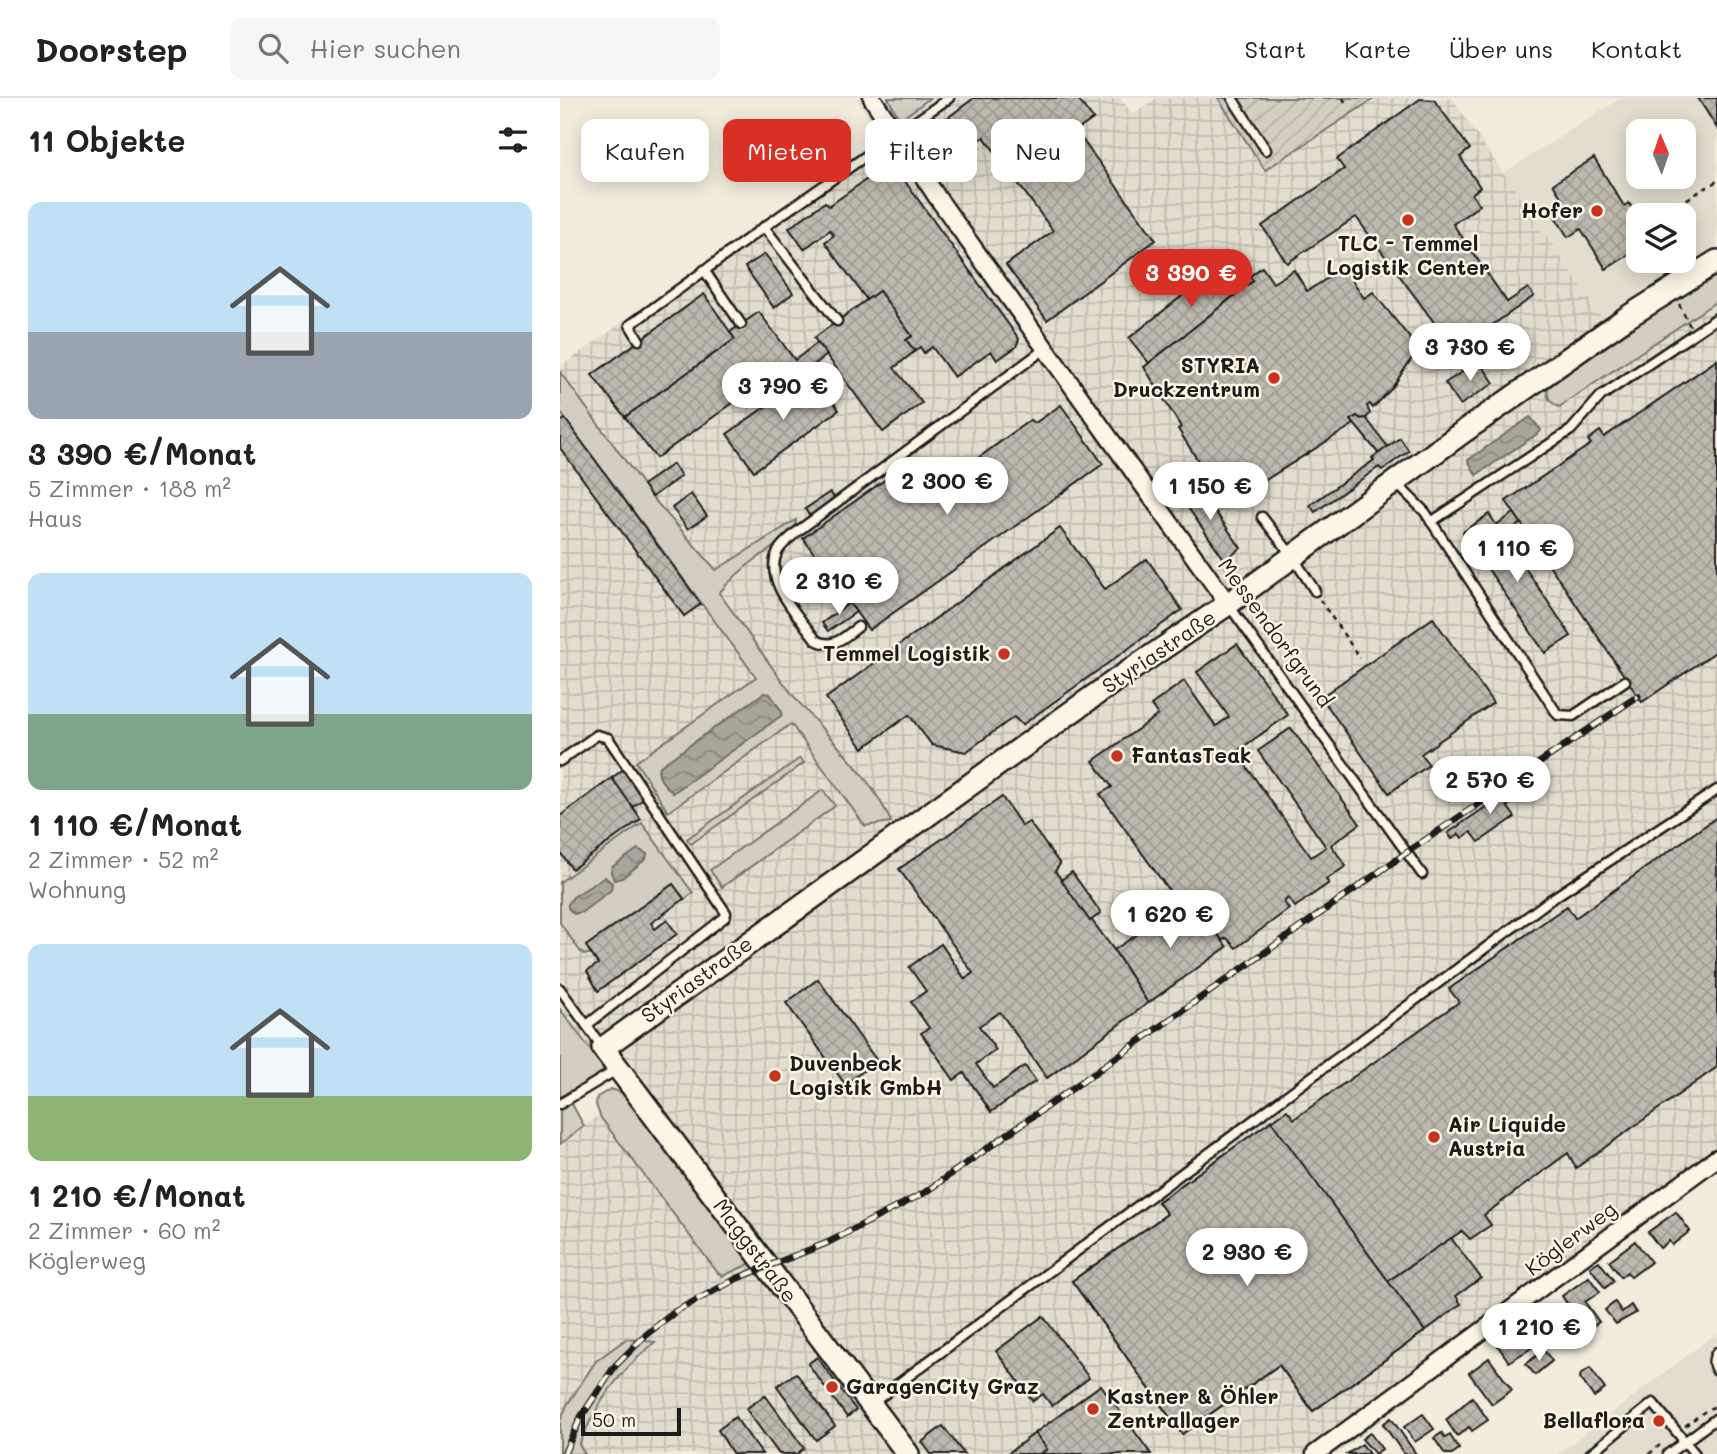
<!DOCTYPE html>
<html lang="de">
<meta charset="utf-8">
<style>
body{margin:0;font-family:Mali,sans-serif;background:#f6f6f6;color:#222;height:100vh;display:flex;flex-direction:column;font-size:26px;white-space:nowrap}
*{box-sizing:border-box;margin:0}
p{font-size:23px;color:#767676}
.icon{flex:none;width:38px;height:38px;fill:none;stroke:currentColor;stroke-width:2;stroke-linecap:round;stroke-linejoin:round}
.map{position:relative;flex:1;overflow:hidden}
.side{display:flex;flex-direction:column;background:#fff;width:560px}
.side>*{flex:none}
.hud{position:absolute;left:21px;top:21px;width:665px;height:63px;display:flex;gap:14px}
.needle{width:46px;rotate:358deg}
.fabs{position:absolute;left:1066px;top:21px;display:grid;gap:14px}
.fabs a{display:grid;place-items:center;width:70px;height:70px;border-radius:14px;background:#fff;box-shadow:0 4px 18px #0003;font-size:35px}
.scale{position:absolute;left:21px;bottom:18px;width:100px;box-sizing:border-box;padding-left:7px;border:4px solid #1c1c1c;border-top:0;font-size:19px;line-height:24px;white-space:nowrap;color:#1c1c1c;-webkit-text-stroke:5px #fcf5e5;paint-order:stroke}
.price{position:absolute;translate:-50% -60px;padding:0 16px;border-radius:24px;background:#fff;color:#222;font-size:23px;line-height:46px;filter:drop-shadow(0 2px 4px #0008)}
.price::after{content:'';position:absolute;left:50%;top:42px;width:21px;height:16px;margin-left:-10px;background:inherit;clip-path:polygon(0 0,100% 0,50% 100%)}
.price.on{background:#d93025;color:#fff}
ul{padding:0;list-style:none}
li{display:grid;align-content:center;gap:14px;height:371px;padding:0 28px}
li span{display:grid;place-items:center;height:217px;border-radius:14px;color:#555}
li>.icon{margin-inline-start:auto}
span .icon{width:126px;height:126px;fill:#fffc;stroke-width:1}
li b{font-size:30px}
h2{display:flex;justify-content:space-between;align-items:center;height:84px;padding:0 28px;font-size:30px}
.pill{padding:0 24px;border-radius:14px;background:#fff;box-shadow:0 4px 18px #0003;font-size:24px;line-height:63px}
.pill.on{background:#d93025;color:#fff}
header{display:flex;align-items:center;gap:42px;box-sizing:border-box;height:98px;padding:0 35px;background:#fff;border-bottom:2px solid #e0e0e0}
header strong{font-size:33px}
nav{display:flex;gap:38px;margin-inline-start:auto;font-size:24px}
.search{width:490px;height:63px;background:#f6f6f6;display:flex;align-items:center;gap:18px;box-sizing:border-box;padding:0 24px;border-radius:14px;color:#767676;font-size:26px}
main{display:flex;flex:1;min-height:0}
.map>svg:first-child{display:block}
</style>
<header>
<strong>Doorstep</strong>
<div class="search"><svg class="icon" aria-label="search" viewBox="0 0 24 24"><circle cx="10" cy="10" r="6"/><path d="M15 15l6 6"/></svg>Hier suchen</div>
<nav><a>Start</a><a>Karte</a><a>Über uns</a><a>Kontakt</a></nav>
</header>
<main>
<section class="side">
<h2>11 Objekte<svg class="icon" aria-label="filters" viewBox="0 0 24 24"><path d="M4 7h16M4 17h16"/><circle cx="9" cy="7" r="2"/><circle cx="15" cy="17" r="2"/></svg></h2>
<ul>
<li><span style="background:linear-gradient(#bfe0f5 60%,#9aa5b1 0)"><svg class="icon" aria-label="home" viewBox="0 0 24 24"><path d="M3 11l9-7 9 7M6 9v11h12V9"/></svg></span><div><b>3 390 €/Monat</b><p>5 Zimmer · 188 m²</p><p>Haus</p></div></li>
<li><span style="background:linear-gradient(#bfe0f5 65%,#7fa58c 0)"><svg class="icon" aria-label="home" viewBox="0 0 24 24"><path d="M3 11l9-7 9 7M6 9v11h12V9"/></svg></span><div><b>1 110 €/Monat</b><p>2 Zimmer · 52 m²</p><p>Wohnung</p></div></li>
<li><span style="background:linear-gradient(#bfe0f5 70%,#8fb573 0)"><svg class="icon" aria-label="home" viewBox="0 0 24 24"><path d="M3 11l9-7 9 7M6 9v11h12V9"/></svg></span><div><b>1 210 €/Monat</b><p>2 Zimmer · 60 m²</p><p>Köglerweg</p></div></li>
</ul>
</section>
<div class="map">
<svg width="1157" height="1356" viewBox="0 0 1157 1356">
<defs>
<pattern id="industrial-grid" width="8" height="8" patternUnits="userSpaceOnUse" patternTransform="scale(1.75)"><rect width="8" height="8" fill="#e3ddcf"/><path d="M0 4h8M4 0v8" fill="none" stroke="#c2bdb1"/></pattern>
<pattern id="garden-furrows" width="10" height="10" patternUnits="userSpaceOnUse" patternTransform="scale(1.75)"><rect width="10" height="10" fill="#d3cec1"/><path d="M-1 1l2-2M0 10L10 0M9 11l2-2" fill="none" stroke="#b5b0a5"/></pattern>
<pattern id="water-waves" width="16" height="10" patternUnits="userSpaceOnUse" patternTransform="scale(1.75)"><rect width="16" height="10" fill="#aaa59b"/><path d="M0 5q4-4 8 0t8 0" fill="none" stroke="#8a867e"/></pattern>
<pattern id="building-cross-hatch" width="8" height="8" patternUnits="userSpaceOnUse" patternTransform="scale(1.75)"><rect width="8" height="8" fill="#beb9ae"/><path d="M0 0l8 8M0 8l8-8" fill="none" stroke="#a39e95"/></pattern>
</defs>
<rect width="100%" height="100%" fill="#f3ecdd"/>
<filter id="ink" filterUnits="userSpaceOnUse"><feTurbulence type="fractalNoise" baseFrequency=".0143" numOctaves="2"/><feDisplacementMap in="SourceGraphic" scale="14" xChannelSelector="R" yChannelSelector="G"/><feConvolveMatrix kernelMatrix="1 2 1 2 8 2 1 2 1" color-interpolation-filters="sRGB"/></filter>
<g filter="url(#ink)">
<g fill="#e3ddcf" fill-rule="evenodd">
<path d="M296 0H377L321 40Z"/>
<path d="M1061 0H1157V154L1046 225 943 75ZM1078 33H1124V79H1078ZM1078 117H1124V163H1078Z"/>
<path d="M1157 1235V1356H998L1130 1255Z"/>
</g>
<path fill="url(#industrial-grid)" d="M377 0H560L572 16 597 0H658L705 72 815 0H892L1046 225 1157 154V1070L776 1356H0L7 1307 0 1323V1046L64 998 0 911V269Z"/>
<g fill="#d3cec1" stroke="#78756e" stroke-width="2" fill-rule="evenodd">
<path d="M328 0H370L340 22Z"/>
<path d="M1157 172V203L999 309C991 305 986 300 988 290L1020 263Z"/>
<path d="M0 274 92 399 156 472 236 422 235 436C205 453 181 470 159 495 184 529 207 564 232 596 265 637 310 675 331 724L305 728 231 626 108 714 76 664 196 579 5 321 0 313ZM204 595 113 695C106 688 96 680 99 669Z"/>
<path d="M240 660 244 665 131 746 127 741Z"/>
<path d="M263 692 275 708 162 789 150 772Z"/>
<path d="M82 725 133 795 125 801 113 786 26 848 31 855 25 857 20 853 0 825V784Z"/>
<path d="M0 911 44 970 37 980 6 995 24 1028 0 1046Z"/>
<path d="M51 991 63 995 74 1009 191 1165 163 1178 158 1175 41 1020 36 1007 37 999Z"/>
<path d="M66 1241 95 1244C59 1274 37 1304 19 1347L25 1356H0V1323L7 1307 36 1263Z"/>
</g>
<path fill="url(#garden-furrows)" stroke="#78756e" stroke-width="2" d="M658 0H815L705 72Z"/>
<g fill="url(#water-waves)" stroke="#716e68" stroke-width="2">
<path d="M970 319 981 332 980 334 916 377 908 362Z"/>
<path d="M204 595 210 596 222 614 221 618 113 695C106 688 96 680 99 669Z"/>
<path d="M78 751 87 756 86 761 62 780 54 782 51 774 52 769Z"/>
<path d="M45 779 52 785 51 792 22 814 14 816 8 810V806L13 799Z"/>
</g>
<g fill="url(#building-cross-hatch)" stroke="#1c1c1c" stroke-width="2">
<path d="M414 0H517L533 21 516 33 596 142 487 222 446 167 493 133 424 39 404 53 382 24Z"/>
<path d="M1138 0H1157V30Z"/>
<path d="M860 1 874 2 910 51 900 59 920 89 912 96 920 107 893 126 947 204 968 190 974 198 908 244 895 225 882 235 796 119 727 165 702 128 784 71 777 61Z"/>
<path d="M1034 60 1064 108 1069 105 1078 120V151L1046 171 1021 131 1008 139 994 117 1007 109 993 86Z"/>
<path d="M331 64 459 241 456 249 437 262 431 253 394 279 372 249 364 255 360 249 355 253 346 242 352 238 319 193 307 202 265 144 274 137 270 132 244 151 229 130 265 104 269 108Z"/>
<path d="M205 156 233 195 214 210 185 169Z"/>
<path d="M674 157 693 183 589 265 569 240Z"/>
<path d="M702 169 713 185 734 172 747 193 784 170 804 200 813 194 856 248 852 260 832 290 813 310 810 306 807 308 810 316 806 320 801 321 797 318 791 322 794 326 666 407 618 331 621 329 584 269 693 183 690 178Z"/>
<path d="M319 193 352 238 346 242 355 253 334 270 362 305 323 334 254 240Z"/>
<path d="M144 196 175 241 65 319 32 277Z"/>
<path d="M199 214 235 262 257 245 267 257 225 288 215 275 96 360 65 319 175 241 170 234Z"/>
<path d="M1157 262V553L1082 604 946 403 1031 346 1028 342 1040 333 1044 339Z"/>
<path d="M919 263 934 285 900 307 885 285Z"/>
<path d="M253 275 279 312 194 373 167 336Z"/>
<path d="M501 307 543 366 309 532 243 440 329 379 341 395 350 391 359 403 470 322 475 325Z"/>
<path d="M797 318 801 321 806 320 828 349 819 356 791 322Z"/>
<path d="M5 321 141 506 124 518 0 350V324Z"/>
<path d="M840 340 849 353 822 372 819 369 755 414 750 407 814 362 812 360Z"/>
<path d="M113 366 121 378 92 399 83 387Z"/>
<path d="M636 386 681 450 665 462 619 397Z"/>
<path d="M270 394 275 401 250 418 245 411Z"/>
<path d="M131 396 147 418 128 431 112 410Z"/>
<path d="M954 415 961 425 944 437 936 427Z"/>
<path d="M929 416 1011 538 985 555 903 434Z"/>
<path d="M500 430 545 491 587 461 622 512 462 627 454 619 406 654 372 647 349 617 303 650 266 600Z"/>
<path d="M289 505 296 514 268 533 262 525Z"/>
<path d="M873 520 933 605 861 656 869 667 829 695 761 599Z"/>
<path d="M677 546 728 617 676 654 751 759 766 749 698 653 731 630 800 726 771 747 786 768 766 782 769 785 735 809 728 800 724 804 729 811 676 850 667 840 662 842 631 800 620 808 540 696 552 689 533 663 598 617 591 607 624 583 656 628 669 619 637 574Z"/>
<path d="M65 670 86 699 72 709 52 680Z"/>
<path d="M52 680 81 721 12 771 0 754V718Z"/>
<path d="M962 684 968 693 947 708 955 719 919 744 911 734 902 740 899 736 892 741 888 735Z"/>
<path d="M442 699 462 728 469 724 500 766 495 773 554 852 588 905 487 980 440 914 419 928 436 952 416 966 433 990 465 968 476 983 431 1014 404 975 394 982 361 935 369 930 351 904 366 893 349 869 381 846 405 881 413 875 339 771Z"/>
<path d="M1157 719V969L1016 1070 1008 1055 924 1117 931 1127 910 1141 902 1133 828 1183 865 1233 753 1313 719 1267 622 1336 512 1183 607 1116 598 1104 727 1012 734 1021 899 904 889 891 1007 808 1015 820Z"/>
<path d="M512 774 541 815 530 823 501 782Z"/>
<path d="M113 786 124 801 91 825 95 831 107 822 117 836 38 893 27 873 38 866 26 848Z"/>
<path d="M631 800 667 849 588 905 554 852Z"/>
<path d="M258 881 317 963 285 986 226 905Z"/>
<path d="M711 1023 865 1233 753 1313 719 1267 622 1336 512 1183 607 1116 598 1104Z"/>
<path d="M1116 1114 1130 1133 1112 1147 1109 1143 1100 1150 1088 1134Z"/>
<path d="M891 1140 921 1180 896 1198 901 1206 865 1233 828 1183Z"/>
<path d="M1075 1143 1091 1164 1071 1179 1067 1174 1061 1179 1049 1163Z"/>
<path d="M1039 1163 1054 1183 1045 1190 1030 1169Z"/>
<path d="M1029 1179 1040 1194 1025 1204 1039 1224 1021 1236 1005 1214 1010 1210 1002 1198Z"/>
<path d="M1055 1204 1062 1214 1071 1207 1076 1215 1056 1226 1045 1212Z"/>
<path d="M483 1218 529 1280 492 1308 483 1296 473 1303 436 1253Z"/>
<path d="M962 1232 973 1249 949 1264 938 1248Z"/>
<path d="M984 1252 992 1263 975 1277 966 1266Z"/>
<path d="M257 1259 296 1312 287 1319 248 1266Z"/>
<path d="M929 1260 952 1292 932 1306 909 1275Z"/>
<path d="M1030 1270 1045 1291 1034 1299 1020 1280 1021 1276Z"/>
<path d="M236 1275 275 1328 256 1342 217 1288Z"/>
<path d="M541 1287 591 1356H480L487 1351 475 1335Z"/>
<path d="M205 1297 244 1350 237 1356H219L186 1311Z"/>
<path d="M912 1299 928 1322 912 1333 909 1329 897 1338 886 1322Z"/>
<path d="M863 1316 874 1331 855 1344 844 1329Z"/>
<path d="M175 1319 202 1356H173L158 1332Z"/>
<path d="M831 1320 856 1356H844L823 1326Z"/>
<path d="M383 1328 404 1356H371L362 1344Z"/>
<path d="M475 1335 487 1351 480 1356H447Z"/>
<path d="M810 1335 822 1351 815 1356 802 1341Z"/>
<path d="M882 1335 885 1340 890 1337 899 1351 892 1356H885L874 1340Z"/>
<path d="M802 1346 809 1356H787Z"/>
</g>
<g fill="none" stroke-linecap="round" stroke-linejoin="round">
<defs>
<g id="lane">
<path d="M672 0 706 52"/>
<path d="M204 129 277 223"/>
<path d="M144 172 181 226"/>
<path d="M79 242 70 227 204 129 389 0"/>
<path d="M837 386 865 414 998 617 1013 618 1065 583"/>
<path d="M702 419 733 459 755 493"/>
<path d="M871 424 1011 332 1041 298 1157 220"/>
<path d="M668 506 862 776"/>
<path d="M298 529C284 539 273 552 256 542 240 519 202 483 218 453 222 446 231 439 238 433L486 250"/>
<path d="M0 663 37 637 48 640 166 815 165 819 27 927"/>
<path d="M0 891 43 950"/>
<path d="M0 1006 58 971"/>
<path d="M1157 1254C1153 1260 1152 1267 1157 1273"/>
<path d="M311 1306 990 802 1157 692"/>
<path d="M1030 1356 1093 1305 1135 1356"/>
<path d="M1108 1356 1157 1320"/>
</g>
<g id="street">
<path d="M312 0 377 99 668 506"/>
<path d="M755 1356 1157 1060"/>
</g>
<path id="secondary" d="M348 1356 43 950 556 582 668 506 903 334 1066 220 1157 163"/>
</defs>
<use href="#lane" stroke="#1c1c1c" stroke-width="13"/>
<use href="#street" stroke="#1c1c1c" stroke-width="21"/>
<use href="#secondary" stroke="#1c1c1c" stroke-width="26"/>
<g stroke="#1c1c1c" stroke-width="2.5" stroke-dasharray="5 5" stroke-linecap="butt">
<path d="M783 0 785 4"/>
<path d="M1101 117 1157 83"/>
<path d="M1119 206 1130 228"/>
<path d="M760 502 800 560"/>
<path d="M1125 1328 1148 1311 1157 1308"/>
<path d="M1089 1356 1100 1347"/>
</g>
<use href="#lane" stroke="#fcf5e5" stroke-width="8"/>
<use href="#street" stroke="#fcf5e5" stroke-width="16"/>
<use href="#secondary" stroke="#fcf5e5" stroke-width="21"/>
<defs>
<path id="rail" d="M4 1356 21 1319 55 1268 88 1235 116 1213 178 1180 267 1145 364 1095 846 755 1078 598"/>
</defs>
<use href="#rail" stroke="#1c1c1c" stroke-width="7"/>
<use href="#rail" stroke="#fcf5e5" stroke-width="4.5" stroke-dasharray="13" stroke-linecap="butt"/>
</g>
</g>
<g fill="#c8321e" stroke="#fcf5e5" stroke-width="2.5">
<circle cx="1037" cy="113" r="7"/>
<circle cx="848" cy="122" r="7"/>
<circle cx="714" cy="280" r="7"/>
<circle cx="444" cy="556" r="7"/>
<circle cx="557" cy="658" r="7"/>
<circle cx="215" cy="978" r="7"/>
<circle cx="874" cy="1039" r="7"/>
<circle cx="272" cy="1289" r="7"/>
<circle cx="533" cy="1311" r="7"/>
<circle cx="1099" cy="1323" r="7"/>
</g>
<g text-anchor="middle" stroke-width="5" stroke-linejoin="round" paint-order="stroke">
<g font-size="21" font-weight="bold" fill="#1c1c1c" stroke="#fcf5e5" text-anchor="start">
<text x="1023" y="120" text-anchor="end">Hofer</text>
<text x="848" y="153" text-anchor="middle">TLC - Temmel<tspan x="848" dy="24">Logistik Center</tspan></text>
<text x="700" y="275" text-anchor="end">STYRIA<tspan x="700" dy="24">Druckzentrum</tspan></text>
<text x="430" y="563" text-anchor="end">Temmel Logistik</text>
<text x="571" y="665">FantasTeak</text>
<text x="229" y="973">Duvenbeck<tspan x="229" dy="24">Logistik GmbH</tspan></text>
<text x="888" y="1034">Air Liquide<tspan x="888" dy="24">Austria</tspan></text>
<text x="286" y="1296">GaragenCity Graz</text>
<text x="547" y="1306">Kastner &amp; Öhler<tspan x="547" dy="24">Zentrallager</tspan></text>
<text x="1085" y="1330" text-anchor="end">Bellaflora</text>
</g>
<g font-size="21" fill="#1c1c1c" stroke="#fcf5e5">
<text transform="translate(715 535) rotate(54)" y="7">Messendorfgrund</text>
<text transform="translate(599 554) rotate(-34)" y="7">Styriastraße</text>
<text transform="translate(137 882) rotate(-36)" y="7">Styriastraße</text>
<text transform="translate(1011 1141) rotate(-37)" y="7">Köglerweg</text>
<text transform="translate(195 1153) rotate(53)" y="7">Maggstraße</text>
</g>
</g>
</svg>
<div class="fabs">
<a><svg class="needle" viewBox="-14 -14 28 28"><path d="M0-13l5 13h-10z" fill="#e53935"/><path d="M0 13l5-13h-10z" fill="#767676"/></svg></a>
<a><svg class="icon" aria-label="layers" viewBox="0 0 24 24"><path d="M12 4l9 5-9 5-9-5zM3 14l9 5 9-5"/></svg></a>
</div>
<div class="scale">50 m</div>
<b class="price on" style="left:631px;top:211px">3 390 €</b>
<b class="price" style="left:910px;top:285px">3 730 €</b>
<b class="price" style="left:223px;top:324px">3 790 €</b>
<b class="price" style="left:387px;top:419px">2 300 €</b>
<b class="price" style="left:650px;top:424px">1 150 €</b>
<b class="price" style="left:957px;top:486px">1 110 €</b>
<b class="price" style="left:279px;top:519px">2 310 €</b>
<b class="price" style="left:930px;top:718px">2 570 €</b>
<b class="price" style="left:610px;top:852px">1 620 €</b>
<b class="price" style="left:687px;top:1190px">2 930 €</b>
<b class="price" style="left:979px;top:1265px">1 210 €</b>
<div class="hud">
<a class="pill">Kaufen</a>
<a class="pill on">Mieten</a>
<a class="pill">Filter</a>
<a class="pill">Neu</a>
</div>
</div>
</main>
